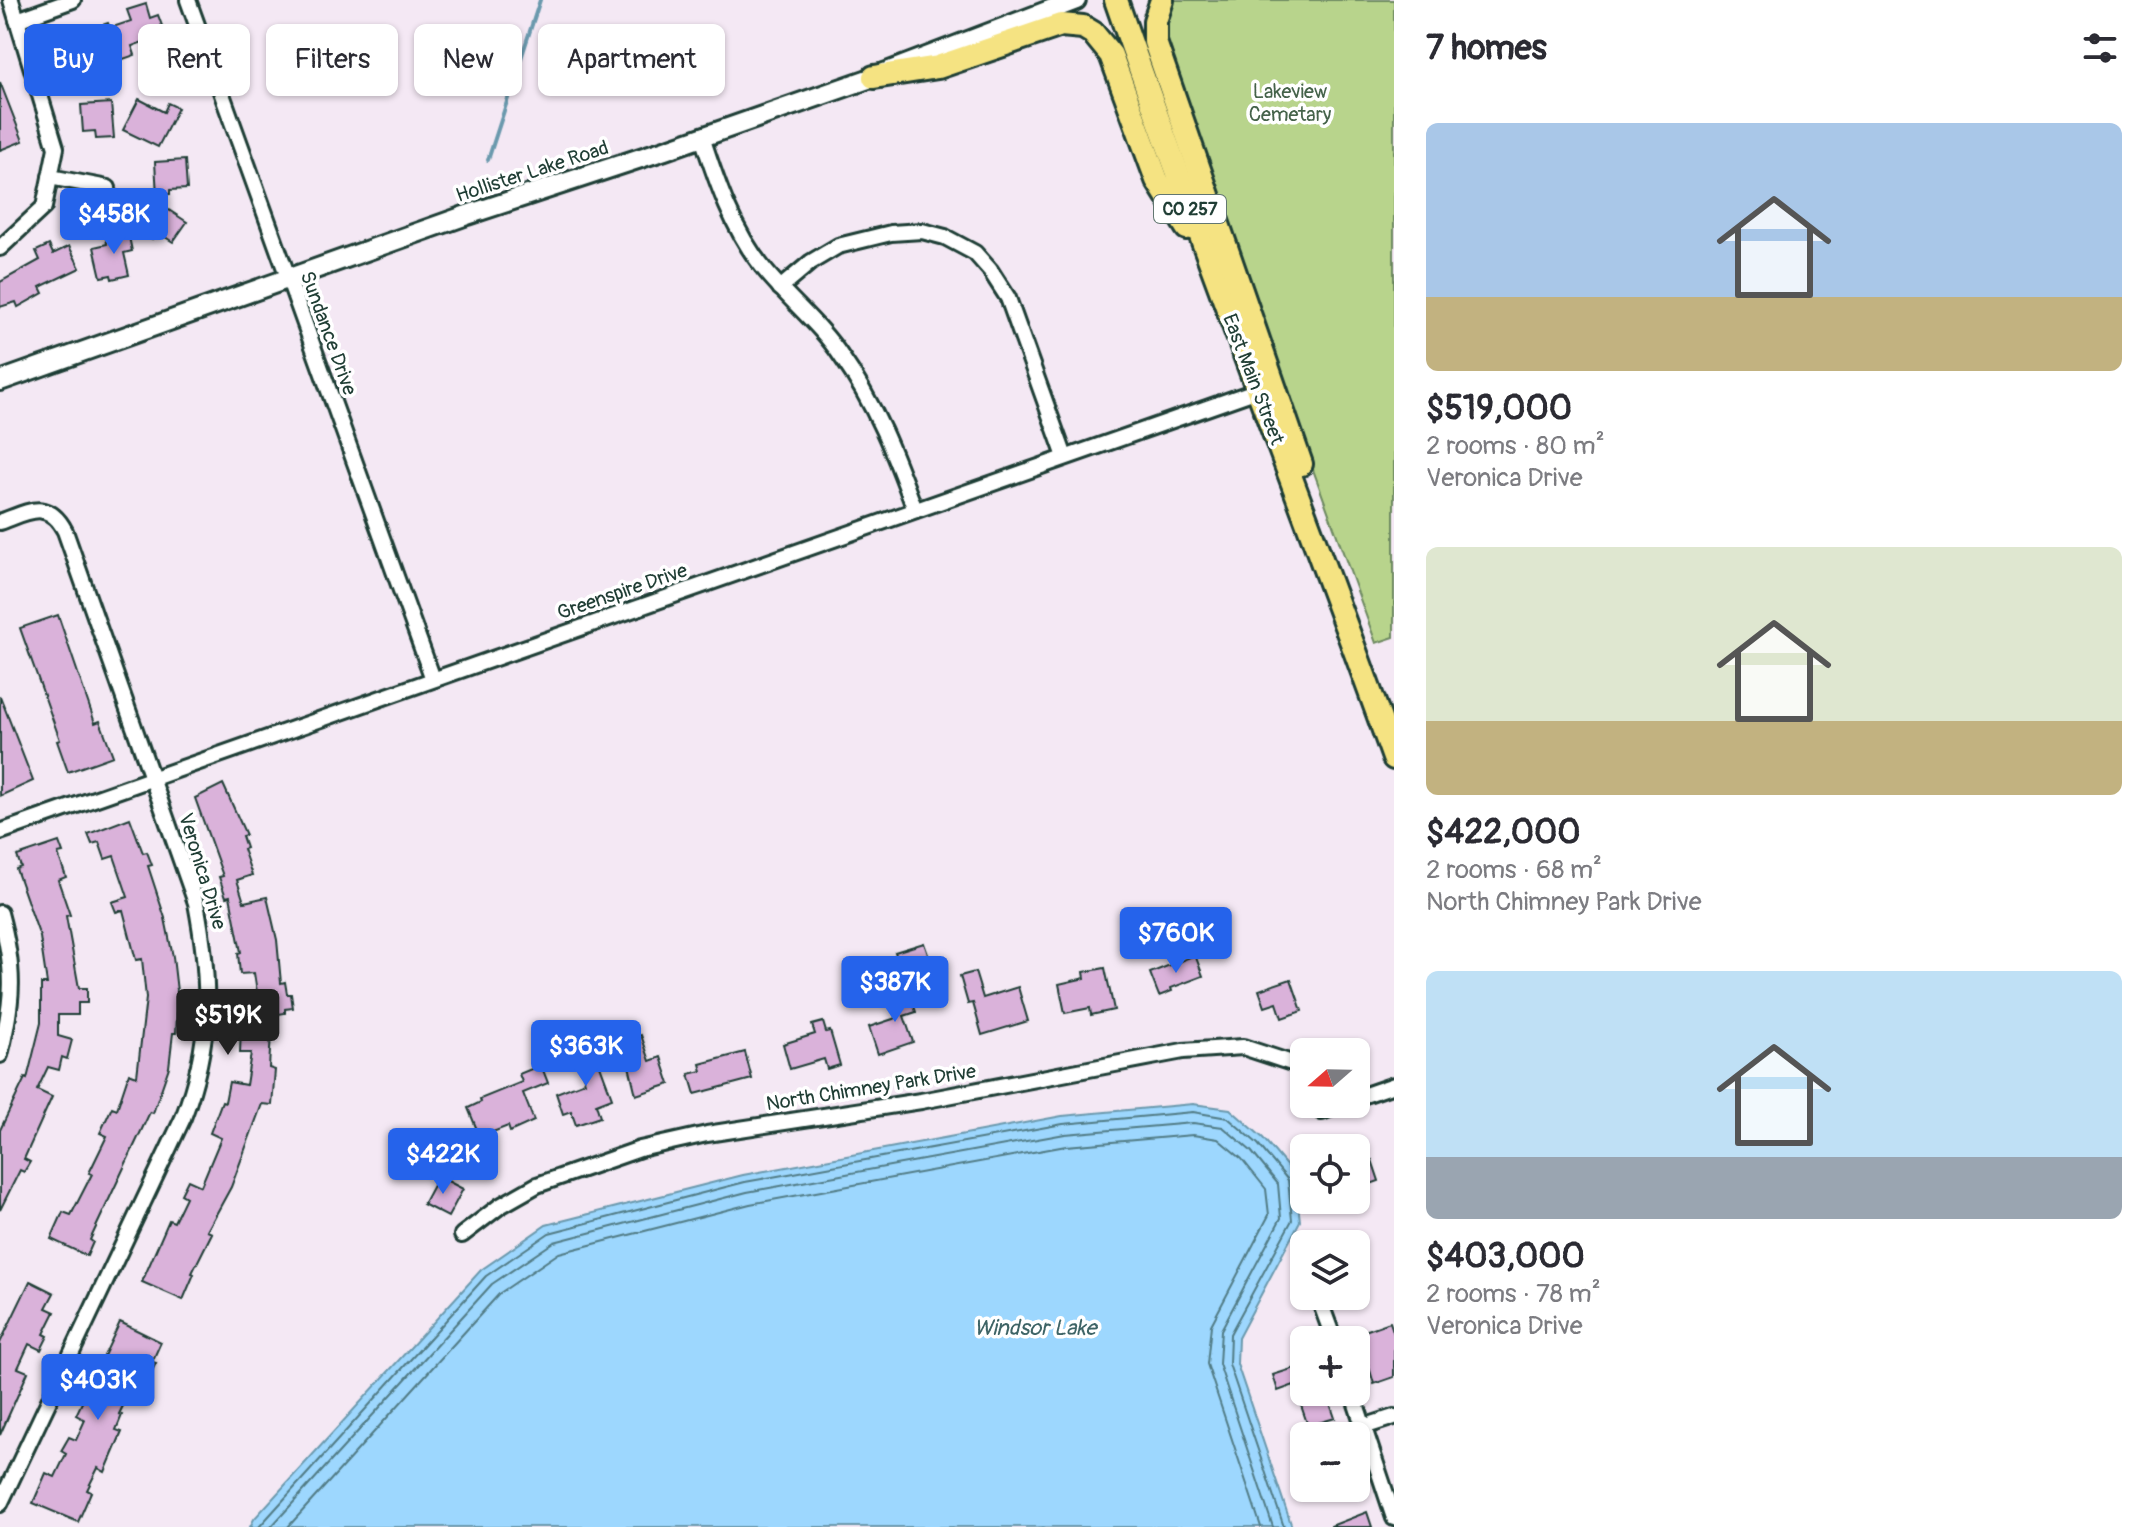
<!DOCTYPE html>
<meta charset="utf-8">
<style>
body{margin:0;font-family:Pangolin,sans-serif;background:#f7f7f7;color:#2b2b33;height:100vh;display:flex;flex-direction:column;font-size:30px;white-space:nowrap}
*{box-sizing:border-box;margin:0}
p{font-size:26px;color:#7c7c81}
.icon{flex:none;width:44px;height:44px;fill:none;stroke:currentColor;stroke-width:2;stroke-linecap:round;stroke-linejoin:round}
.map{position:relative;flex:1;overflow:hidden}
.sheet{display:flex;flex-direction:column;background:#fff;width:760px}
.sheet>*{flex:none}
.hud{position:absolute;left:24px;top:24px;width:760px;height:72px;display:flex;gap:16px}
.needle{width:52px;rotate:250deg}
.buttons{position:absolute;left:1290px;top:1038px;display:grid;gap:16px}
.buttons a{display:grid;place-items:center;width:80px;height:80px;border-radius:12px;background:#fff;box-shadow:0 2px 6px #0004;font-size:40px}
.price{position:absolute;translate:-50% -68px;padding:0 18px;border-radius:8px;background:#2563eb;color:#fff;font-size:26px;line-height:52px;filter:drop-shadow(0 2px 4px #0008)}
.price::after{content:'';position:absolute;left:50%;top:48px;width:24px;height:18px;margin-left:-12px;background:inherit;clip-path:polygon(0 0,100% 0,50% 100%)}
.price.active{background:#222;color:#fff}
ul{padding:0;list-style:none}
li{display:grid;align-content:center;gap:16px;height:424px;padding:0 32px}
li span{display:grid;place-items:center;height:248px;border-radius:12px;color:#555}
li>.icon{margin-inline-start:auto}
span .icon{width:144px;height:144px;fill:#fffc;stroke-width:1}
li b{font-size:34px}
h2{display:flex;justify-content:space-between;align-items:center;height:96px;padding:0 32px;font-size:34px}
.tag{padding:0 28px;border-radius:12px;background:#fff;box-shadow:0 2px 6px #0004;font-size:28px;line-height:72px}
.tag.active{background:#2563eb;color:#fff}
main{display:flex;flex:1;min-height:0}
.map>svg:first-child{display:block}
</style>
<main>
<div class="map">
<svg width="1394" height="1527" viewBox="0 0 1394 1527">
<rect width="100%" height="100%" fill="#f4e8f4"/>
<filter id="ink" filterUnits="userSpaceOnUse"><feTurbulence type="fractalNoise" baseFrequency=".0125" numOctaves="2"/><feDisplacementMap in="SourceGraphic" scale="16" xChannelSelector="R" yChannelSelector="G"/><feConvolveMatrix kernelMatrix="1 2 1 2 8 2 1 2 1" color-interpolation-filters="sRGB"/></filter>
<g filter="url(#ink)">
<path fill="#b8d48c" stroke="#6c8860" stroke-width="2" d="M1170 0H1394V637L1376 643 1173 84 1161 30Z"/>
<path fill="#9dd7fe" stroke="#6b99ad" stroke-width="2" d="M1193 1104 1230 1109 1263 1138 1295 1176 1300 1221 1238 1338 1237 1364 1292 1527H250L254 1519 481 1270 546 1225 743 1175 1062 1116Z"/>
<g fill="none" stroke-linecap="round" stroke-linejoin="round">
<g stroke="#517b85" stroke-width="2">
<path d="M259 1527 486 1276 549 1233 745 1182 1063 1124 1193 1112 1228 1118 1258 1144 1288 1180 1292 1220 1230 1334 1229 1364 1284 1527"/>
<path d="M271 1527 492 1284 554 1242 747 1192 1065 1134 1193 1123 1223 1127 1251 1151 1278 1184 1281 1218 1221 1330 1219 1364 1273 1527"/>
<path d="M288 1527 500 1293 559 1253 750 1204 1066 1146 1193 1135 1218 1139 1242 1159 1266 1189 1269 1215 1211 1325 1207 1364 1261 1527"/>
</g>
<path stroke="#6b99ad" stroke-width="4" d="M488 160 540 0"/>
</g>
<g fill="#dab2da" stroke="#1f3d34" stroke-width="2">
<path d="M146 4 150 18 158 15 165 34 132 46 135 55 103 66 100 56 66 69 58 48 71 43 66 32 82 26 84 31 108 23 110 28 131 21 127 10Z"/>
<path d="M0 82 23 141 0 150Z"/>
<path d="M139 99 164 112 168 103 178 108 158 147 123 130Z"/>
<path d="M111 103 114 138 96 139 95 131 83 132 81 105Z"/>
<path d="M185 160 187 189 170 190V194L157 195 155 162Z"/>
<path d="M155 201 187 222 173 242 157 232 152 239 137 229Z"/>
<path d="M128 232 132 251 124 253 129 275 112 279 111 275 101 277 94 247 107 244 106 237Z"/>
<path d="M49 245 53 254 69 246 80 268 40 287 43 293 18 307 16 302 0 307V282L40 260 36 251Z"/>
<path d="M58 615 95 723 100 721 113 756 68 772 57 741 60 740 20 628Z"/>
<path d="M0 696 33 781 0 796Z"/>
<path d="M223 784 246 835 242 836 246 848 243 849 252 875 237 880 244 902 267 897 277 940 281 983 285 982 287 994H291L293 1008 285 1009V1013L272 1015 269 1068 275 1070 272 1105 262 1104 231 1187 207 1231 212 1233 192 1273 194 1274 183 1300 142 1282 169 1220 174 1222 186 1197 181 1194 188 1180 201 1186 221 1138 210 1133 222 1101 225 1102 229 1082 246 1085 251 1053H240L241 1026H250L246 1001 258 999 254 973 240 974 238 953 241 952 230 896 226 897 219 877 223 876 195 798Z"/>
<path d="M130 818 143 853 147 852 152 865 148 866 165 918 173 957 178 1000 176 1033H173L169 1067 153 1113 150 1112 90 1240 93 1242 87 1256 51 1239 63 1212 71 1215 92 1174 89 1173 107 1136 100 1133 112 1107 117 1109 129 1073 137 1076 146 998 142 959 136 960 123 910 116 912 112 902 128 897 114 856 105 859 99 842 92 844 88 834Z"/>
<path d="M59 842 63 853 58 854 66 877 58 880 70 915 66 916 79 988H87V1003H78V1015H58V1036L72 1040 67 1059 62 1057 59 1070 48 1067 37 1090 52 1097 24 1159 30 1162 24 1172 20 1170 0 1210V1130L25 1078 27 1079 41 1023V984H47L40 937 16 869 21 867 17 856Z"/>
<path d="M1163 916 1171 942 1133 954 1125 928Z"/>
<path d="M924 943 931 963 902 973 895 952Z"/>
<path d="M1195 955 1203 976 1171 988 1172 991 1159 996 1150 973Z"/>
<path d="M1105 968 1114 1010 1091 1015 1090 1008 1065 1013 1059 984 1085 978 1084 972Z"/>
<path d="M975 972 983 998 1018 987 1028 1021 982 1035 973 1003 968 1004 960 976Z"/>
<path d="M1291 979 1302 1011 1282 1018 1277 1003 1265 1007 1259 990Z"/>
<path d="M908 988 916 1012 904 1016 913 1042 878 1054 869 1027 896 1018 889 994Z"/>
<path d="M823 1022 826 1032 830 1031 840 1065 827 1069 824 1059 790 1069 783 1044 815 1034 812 1025Z"/>
<path d="M641 1035 650 1061 661 1057 670 1084 636 1095 623 1041Z"/>
<path d="M591 1041 612 1098 596 1104 600 1117 576 1125 571 1111 563 1114 556 1093 585 1082 574 1046Z"/>
<path d="M745 1052 752 1079 695 1094 689 1074 702 1071 700 1064Z"/>
<path d="M541 1065 548 1083 523 1093 534 1121 510 1132 508 1126 480 1137 468 1108 481 1102 480 1099 522 1082 519 1074Z"/>
<path d="M1372 1160 1379 1181 1356 1189V1166Z"/>
<path d="M438 1176 463 1189 448 1217 423 1204Z"/>
<path d="M30 1281 54 1293 46 1308 55 1312 44 1334 48 1336 41 1350 29 1344 18 1368 28 1372 0 1435V1343Z"/>
<path d="M120 1322 161 1342 152 1362 156 1363 149 1377 140 1372 119 1414 122 1415 116 1430 122 1432 105 1472 98 1468 87 1490 91 1492 78 1522 33 1503 46 1473 55 1477 66 1454 61 1451 69 1437 76 1440 85 1420 76 1415Z"/>
<path d="M1390 1322 1394 1334V1377L1374 1384 1359 1333Z"/>
<path d="M1304 1365V1403L1327 1395 1335 1418 1308 1426 1294 1385 1278 1391 1273 1375Z"/>
<path d="M1367 1512 1372 1527H1331V1526Z"/>
</g>
<g fill="none" stroke-linecap="round" stroke-linejoin="round">
<defs>
<g id="minor">
<path d="M188 0 433 679"/>
<path d="M17 20 73 0"/>
<path d="M702 137C717 183 733 231 764 269 788 299 820 324 841 356 875 404 895 455 915 510"/>
<path d="M50 177 108 188"/>
<path d="M0 248 44 207 56 148 11 0"/>
<path d="M780 288 811 262 838 246 891 233 922 231 945 237 975 253 990 270 1008 298 1065 457"/>
<path d="M0 522C28 512 48 498 65 531L196 903C211 982 212 1042 183 1118L0 1504"/>
<path d="M0 832 1258 390"/>
<path d="M0 913C15 969 14 999 0 1055"/>
<path d="M1356 1098 1394 1085"/>
<path d="M1322 1112 1342 1104"/>
<path d="M462 1235 500 1206 537 1185 640 1149 707 1134 921 1101 1183 1051 1243 1047 1304 1067"/>
<path d="M1318 1296 1334 1340"/>
<path d="M1352 1392 1394 1518"/>
<path d="M1363 1427 1394 1417"/>
</g>
<path id="tertiary" d="M0 381 467 215 665 150 874 77 1076 0"/>
<g id="primary">
<path d="M1116 0C1204 254 1303 504 1394 758"/>
<path d="M1162 0 1155 21V42L1301 464"/>
<path d="M874 77 938 67 1061 25 1083 27 1093 33 1111 55 1157 180 1187 228"/>
</g>
</defs>
<use href="#minor" stroke="#1f3d34" stroke-width="20"/>
<use href="#tertiary" stroke="#1f3d34" stroke-width="24"/>
<use href="#primary" stroke="#1f3d34" stroke-width="28"/>
<use href="#minor" stroke="#fff" stroke-width="14"/>
<use href="#tertiary" stroke="#fff" stroke-width="18"/>
<use href="#primary" stroke="#f5e382" stroke-width="22"/>
</g>
</g>
<g text-anchor="middle" stroke-width="7" stroke-linejoin="round" paint-order="stroke">
<rect fill="#fff" stroke="#627771" stroke-width="2" x="1154" y="195" width="72" height="28" rx="6"/>
<g font-size="18" font-weight="bold" fill="#1f3d34">
<text x="1190" y="215">CO 257</text>
</g>
<g font-size="20" fill="#45634a" stroke="#fff">
<text x="1290" y="98">Lakeview<tspan x="1290" dy="23">Cemetary</tspan></text>
</g>
<g font-size="20" fill="#1f3d34" stroke="#fff">
<text transform="translate(532 171) rotate(-18)" y="7">Hollister Lake Road</text>
<text transform="translate(329 333) rotate(70)" y="7">Sundance Drive</text>
<text transform="translate(1254 379) rotate(69)" y="7">East Main Street</text>
<text transform="translate(622 591) rotate(-19)" y="7">Greenspire Drive</text>
<text transform="translate(203 871) rotate(73)" y="7">Veronica Drive</text>
<text transform="translate(871 1087) rotate(-9)" y="7">North Chimney Park Drive</text>
</g>
<g font-size="22" font-style="italic" fill="#3e6466" stroke="#fff">
<text x="1035" y="1335">Windsor Lake</text>
</g>
</g>
</svg>
<div class="buttons">
<a><svg class="needle" viewBox="-14 -14 28 28"><path d="M0-13l5 13h-10z" fill="#e53935"/><path d="M0 13l5-13h-10z" fill="#7c7c81"/></svg></a>
<a><svg class="icon" aria-label="locate" viewBox="0 0 24 24"><circle cx="12" cy="12" r="6"/><path d="M12 2v4M12 18v4M2 12h4M18 12h4"/></svg></a>
<a><svg class="icon" aria-label="layers" viewBox="0 0 24 24"><path d="M12 4l9 5-9 5-9-5zM3 14l9 5 9-5"/></svg></a>
<a>+</a>
<a>−</a>
</div>
<b class="price" style="left:114px;top:256px">$458K</b>
<b class="price" style="left:1176px;top:975px">$760K</b>
<b class="price" style="left:895px;top:1024px">$387K</b>
<b class="price active" style="left:228px;top:1057px">$519K</b>
<b class="price" style="left:586px;top:1088px">$363K</b>
<b class="price" style="left:443px;top:1196px">$422K</b>
<b class="price" style="left:98px;top:1422px">$403K</b>
<div class="hud">
<a class="tag active">Buy</a>
<a class="tag">Rent</a>
<a class="tag">Filters</a>
<a class="tag">New</a>
<a class="tag">Apartment</a>
</div>
</div>
<section class="sheet">
<h2>7 homes<svg class="icon" aria-label="filters" viewBox="0 0 24 24"><path d="M4 7h16M4 17h16"/><circle cx="9" cy="7" r="2"/><circle cx="15" cy="17" r="2"/></svg></h2>
<ul>
<li><span style="background:linear-gradient(#a9c7e8 70%,#c2b280 0)"><svg class="icon" aria-label="home" viewBox="0 0 24 24"><path d="M3 11l9-7 9 7M6 9v11h12V9"/></svg></span><div><b>$519,000</b><p>2 rooms · 80 m²</p><p>Veronica Drive</p></div></li>
<li><span style="background:linear-gradient(#dfe7d0 70%,#c2b280 0)"><svg class="icon" aria-label="home" viewBox="0 0 24 24"><path d="M3 11l9-7 9 7M6 9v11h12V9"/></svg></span><div><b>$422,000</b><p>2 rooms · 68 m²</p><p>North Chimney Park Drive</p></div></li>
<li><span style="background:linear-gradient(#bfe0f5 75%,#9aa5b1 0)"><svg class="icon" aria-label="home" viewBox="0 0 24 24"><path d="M3 11l9-7 9 7M6 9v11h12V9"/></svg></span><div><b>$403,000</b><p>2 rooms · 78 m²</p><p>Veronica Drive</p></div></li>
</ul>
</section>
</main>
